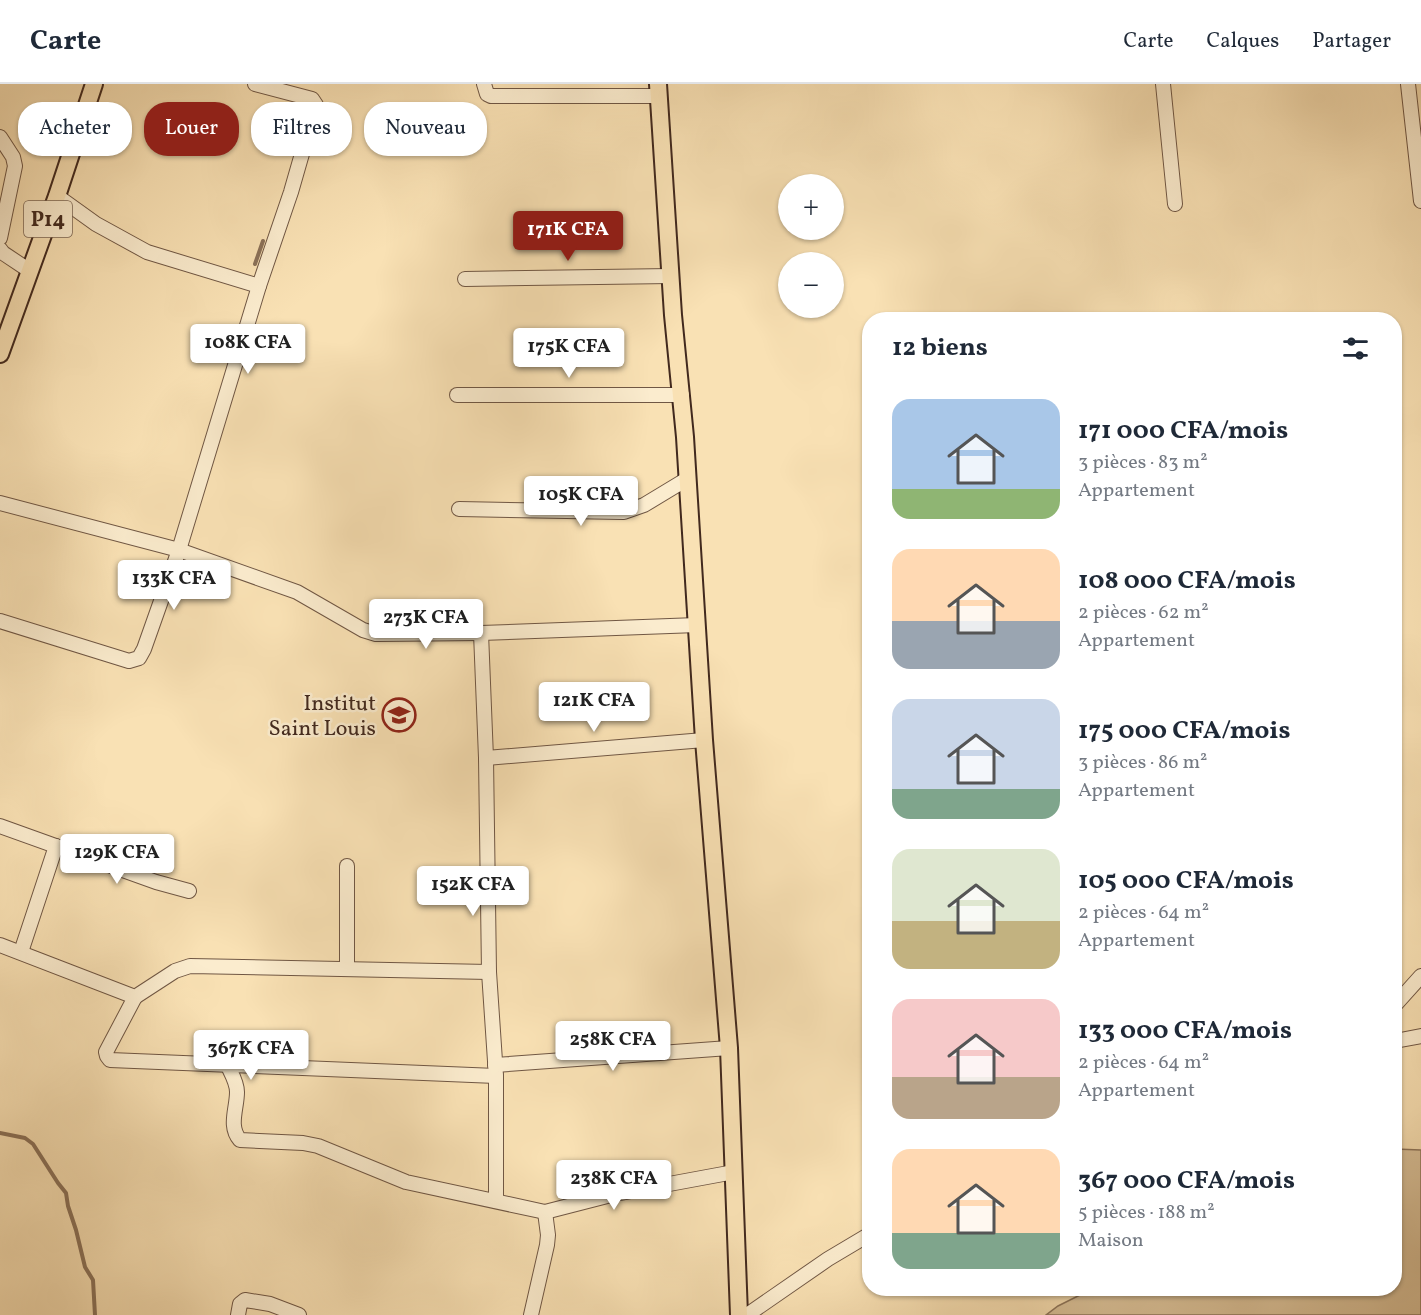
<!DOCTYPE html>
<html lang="fr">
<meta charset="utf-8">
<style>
body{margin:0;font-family:Vollkorn,serif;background:#f2f2f3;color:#1f2937;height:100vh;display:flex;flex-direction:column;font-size:22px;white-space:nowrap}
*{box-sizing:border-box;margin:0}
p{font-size:20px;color:#747a83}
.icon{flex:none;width:33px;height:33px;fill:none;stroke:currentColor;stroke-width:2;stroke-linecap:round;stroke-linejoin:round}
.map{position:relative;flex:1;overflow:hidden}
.panel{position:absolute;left:862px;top:228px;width:540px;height:984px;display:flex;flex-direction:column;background:#fff;border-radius:24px;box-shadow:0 2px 4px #0004}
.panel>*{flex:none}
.guide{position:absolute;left:18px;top:18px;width:570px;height:54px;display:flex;gap:12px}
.fabs{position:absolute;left:778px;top:90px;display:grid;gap:12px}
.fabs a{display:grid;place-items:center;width:66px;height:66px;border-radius:50%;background:#fff;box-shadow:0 2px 4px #0004;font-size:30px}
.price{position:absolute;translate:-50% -51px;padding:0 14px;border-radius:6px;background:#fff;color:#222;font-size:20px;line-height:39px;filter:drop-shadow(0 2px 3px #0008)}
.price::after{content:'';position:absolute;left:50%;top:36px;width:18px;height:14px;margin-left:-9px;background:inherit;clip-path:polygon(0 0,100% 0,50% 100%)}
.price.on{background:#8f2418;color:#fff}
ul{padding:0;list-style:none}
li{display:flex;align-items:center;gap:18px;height:150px;padding:0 30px}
li span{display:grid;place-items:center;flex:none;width:168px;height:120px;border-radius:18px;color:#555}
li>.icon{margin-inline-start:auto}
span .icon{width:72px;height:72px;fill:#fffc;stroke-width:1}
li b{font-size:26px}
h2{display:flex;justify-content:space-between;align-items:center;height:72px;padding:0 30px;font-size:26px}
.pill{padding:0 21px;border-radius:24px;background:#fff;box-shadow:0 2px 4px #0004;font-size:21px;line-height:54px}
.pill.on{background:#8f2418;color:#fff}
header{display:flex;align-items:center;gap:36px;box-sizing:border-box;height:84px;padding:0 30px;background:#fff;border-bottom:2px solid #e0e1e3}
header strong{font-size:28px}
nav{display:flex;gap:33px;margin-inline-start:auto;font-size:21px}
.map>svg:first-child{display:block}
</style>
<header>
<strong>Carte</strong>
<nav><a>Carte</a><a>Calques</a><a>Partager</a></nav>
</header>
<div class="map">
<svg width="1421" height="1231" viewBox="0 0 1421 1231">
<rect width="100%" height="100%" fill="#f9e1b4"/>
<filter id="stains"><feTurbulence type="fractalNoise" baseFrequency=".00333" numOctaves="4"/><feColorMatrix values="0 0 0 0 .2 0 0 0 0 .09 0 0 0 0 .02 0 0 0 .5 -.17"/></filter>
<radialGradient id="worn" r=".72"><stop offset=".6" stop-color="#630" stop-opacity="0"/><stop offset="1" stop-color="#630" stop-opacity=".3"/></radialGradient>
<path fill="#dac29a" stroke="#8e765c" stroke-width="1.5" d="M1395 1065 1421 1066V1231H1046L1058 1222 1092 1205 1395 1204Z"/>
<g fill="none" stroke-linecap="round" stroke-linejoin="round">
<g stroke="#8b7259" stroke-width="4">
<path d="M255 180 263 157"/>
<path d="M0 1049 25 1054 33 1060 58 1099 66 1109 68 1122 76 1146 85 1183 93 1196 95 1231"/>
</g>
<defs>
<g id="minor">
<path d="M484 0 487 10 491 12H659"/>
<path d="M1163 0 1175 120"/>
<path d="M1408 0 1421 117"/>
<path d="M0 53 13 73 15 82 0 154"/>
<path d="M57 112 96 140 147 168 259 202"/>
<path d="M0 165 3 169 30 187"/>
<path d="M465 195 671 192"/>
<path d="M457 311H682"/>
<path d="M0 419 179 466 297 508 363 546 376 550 481 549 697 541"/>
<path d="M459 425 624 428 644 421 687 395"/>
<path d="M0 537 129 577 139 574 144 565 179 466 259 202 291 108 316 21 312 15 255 0"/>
<path d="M481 549 486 674 489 888 496 992V1117"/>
<path d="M486 674 704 656"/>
<path d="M0 742 156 798 189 807"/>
<path d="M347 782V884"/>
<path d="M0 861 135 913 175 887 190 882 489 888"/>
<path d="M21 868 56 762"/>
<path d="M135 913 106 968 107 972 110 976 496 992"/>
<path d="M1395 921 1421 892"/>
<path d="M1395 957 1421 952"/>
<path d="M227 980C231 989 237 998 237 1008 237 1025 228 1042 240 1056L303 1059 318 1062 406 1098 545 1128 615 1110 734 1088"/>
<path d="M495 981 729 964"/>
<path d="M238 1231 240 1220 245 1216 270 1220 299 1231"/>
<path d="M531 1231 547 1161 548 1151 545 1128"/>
<path d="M747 1231 828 1175 870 1150"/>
</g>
<g id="major">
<path d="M658 0 673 231 685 353 704 656 729 964 739 1231"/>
<path d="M0 270 57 112 94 0"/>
</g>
</defs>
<use href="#minor" stroke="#705744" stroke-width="16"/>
<use href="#major" stroke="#42291e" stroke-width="20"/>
<use href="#minor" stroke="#fbecce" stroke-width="14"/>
<use href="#major" stroke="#f9e1b4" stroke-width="16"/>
</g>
<defs>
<symbol id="school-ring" viewBox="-11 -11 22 22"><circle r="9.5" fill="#fbecce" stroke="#8f2418" stroke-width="1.5"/><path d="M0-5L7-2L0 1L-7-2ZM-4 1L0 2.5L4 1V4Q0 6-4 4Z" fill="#8f2418"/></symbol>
</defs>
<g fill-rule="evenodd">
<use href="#school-ring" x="380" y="612" width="38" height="38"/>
</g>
<g text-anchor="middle" stroke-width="5" stroke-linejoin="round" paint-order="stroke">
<rect fill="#fbecce" stroke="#7a6453" stroke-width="1.5" x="24" y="117" width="48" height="36" rx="4.5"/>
<g font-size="21" font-weight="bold" fill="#42291e">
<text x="48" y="142">P14</text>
</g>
<g font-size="22" fill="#42291e" stroke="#fbecce" text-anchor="end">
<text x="376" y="626">Institut<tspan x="376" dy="25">Saint Louis</tspan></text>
</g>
</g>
<rect width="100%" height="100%" filter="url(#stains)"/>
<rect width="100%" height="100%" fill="url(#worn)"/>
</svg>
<div class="fabs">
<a>+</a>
<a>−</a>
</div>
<b class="price on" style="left:568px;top:178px">171K CFA</b>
<b class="price" style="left:248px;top:291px">108K CFA</b>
<b class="price" style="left:569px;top:295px">175K CFA</b>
<b class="price" style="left:581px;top:443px">105K CFA</b>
<b class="price" style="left:174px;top:527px">133K CFA</b>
<b class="price" style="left:426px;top:566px">273K CFA</b>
<b class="price" style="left:594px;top:649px">121K CFA</b>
<b class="price" style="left:117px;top:801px">129K CFA</b>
<b class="price" style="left:473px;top:833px">152K CFA</b>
<b class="price" style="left:613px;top:988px">258K CFA</b>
<b class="price" style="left:251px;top:997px">367K CFA</b>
<b class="price" style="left:614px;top:1127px">238K CFA</b>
<div class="guide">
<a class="pill">Acheter</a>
<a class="pill on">Louer</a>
<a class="pill">Filtres</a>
<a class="pill">Nouveau</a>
</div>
<section class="panel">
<h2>12 biens<svg class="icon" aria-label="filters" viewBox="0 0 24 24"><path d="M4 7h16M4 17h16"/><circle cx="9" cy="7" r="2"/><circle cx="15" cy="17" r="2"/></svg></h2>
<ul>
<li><span style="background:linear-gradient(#a9c7e8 75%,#8fb573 0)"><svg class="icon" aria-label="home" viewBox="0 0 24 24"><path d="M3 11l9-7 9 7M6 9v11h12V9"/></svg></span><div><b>171 000 CFA/mois</b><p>3 pièces · 83 m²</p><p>Appartement</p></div></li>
<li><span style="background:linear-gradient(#ffd9b3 60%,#9aa5b1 0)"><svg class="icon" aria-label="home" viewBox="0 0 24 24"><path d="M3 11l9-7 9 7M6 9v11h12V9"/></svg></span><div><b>108 000 CFA/mois</b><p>2 pièces · 62 m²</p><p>Appartement</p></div></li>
<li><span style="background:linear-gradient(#c9d6e8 75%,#7fa58c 0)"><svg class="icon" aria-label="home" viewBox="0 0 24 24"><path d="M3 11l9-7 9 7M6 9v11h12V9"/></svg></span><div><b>175 000 CFA/mois</b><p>3 pièces · 86 m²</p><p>Appartement</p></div></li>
<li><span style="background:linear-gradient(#dfe7d0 60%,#c2b280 0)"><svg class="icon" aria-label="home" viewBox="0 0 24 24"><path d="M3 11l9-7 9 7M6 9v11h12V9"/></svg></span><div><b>105 000 CFA/mois</b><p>2 pièces · 64 m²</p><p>Appartement</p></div></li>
<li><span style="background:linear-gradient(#f6c9c9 65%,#b9a48a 0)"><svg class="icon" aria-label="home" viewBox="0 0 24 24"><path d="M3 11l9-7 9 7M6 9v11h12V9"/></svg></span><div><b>133 000 CFA/mois</b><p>2 pièces · 64 m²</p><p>Appartement</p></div></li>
<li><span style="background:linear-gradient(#ffd9b3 70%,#7fa58c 0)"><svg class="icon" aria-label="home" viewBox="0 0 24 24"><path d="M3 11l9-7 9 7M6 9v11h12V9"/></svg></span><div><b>367 000 CFA/mois</b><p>5 pièces · 188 m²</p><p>Maison</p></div></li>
</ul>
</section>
</div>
